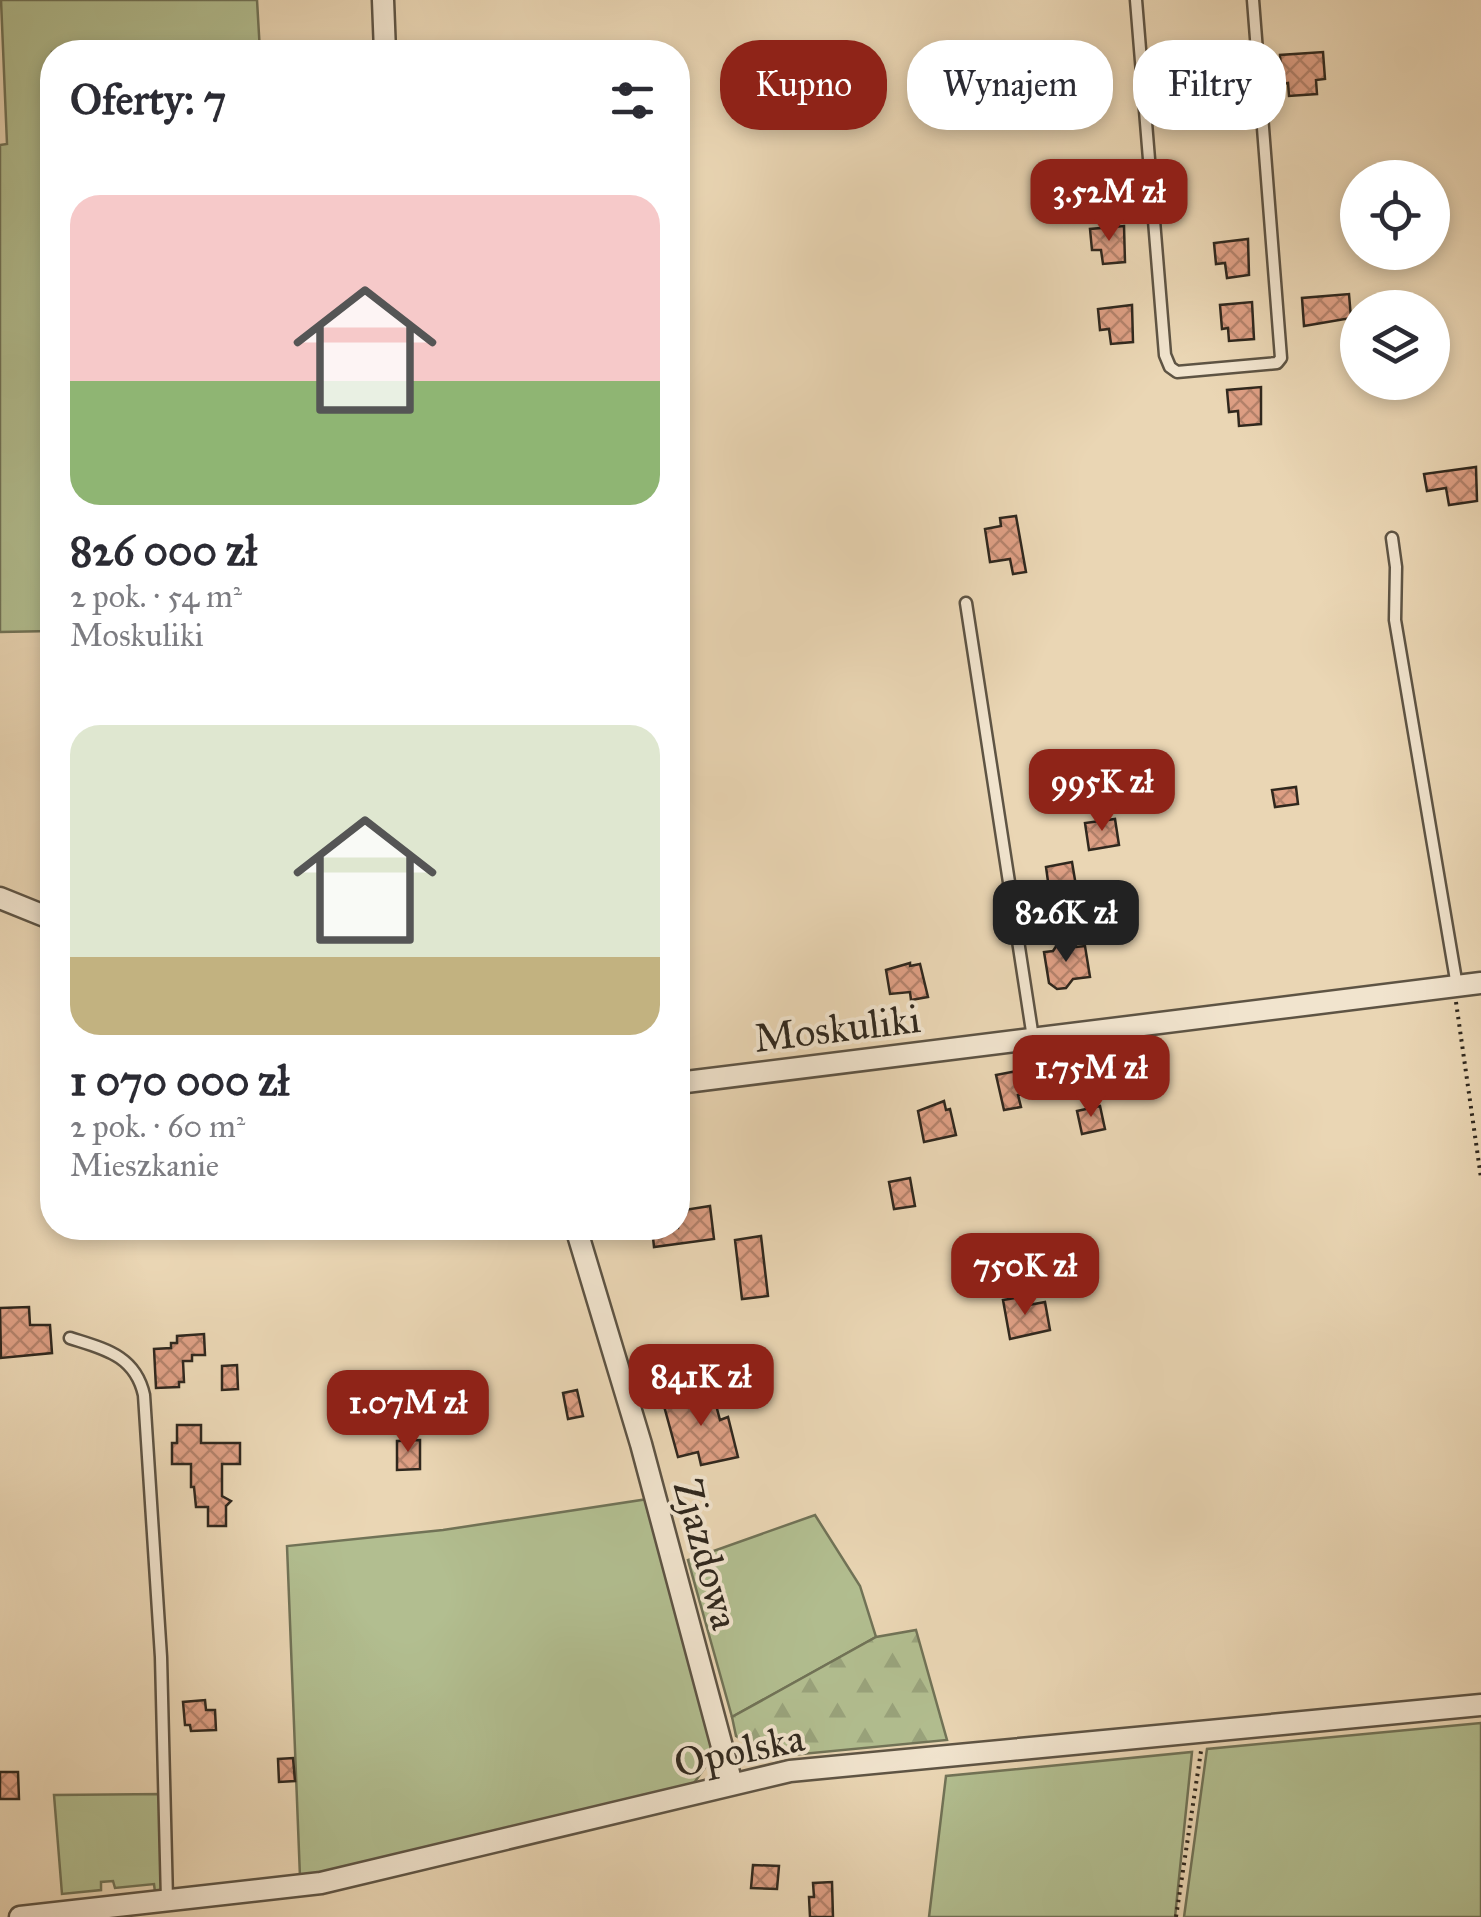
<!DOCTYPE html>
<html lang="pl">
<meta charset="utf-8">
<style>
body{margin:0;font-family:"IM FELL Great Primer",serif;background:#f2f2f3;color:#2b2b33;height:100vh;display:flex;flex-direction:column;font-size:38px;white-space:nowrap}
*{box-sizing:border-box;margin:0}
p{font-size:32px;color:#7c7c81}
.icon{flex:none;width:55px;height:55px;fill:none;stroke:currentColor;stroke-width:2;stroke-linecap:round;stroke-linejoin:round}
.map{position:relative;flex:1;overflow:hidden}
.drawer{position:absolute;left:40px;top:40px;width:650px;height:1200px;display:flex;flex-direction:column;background:#fff;border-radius:40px;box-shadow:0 5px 15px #0003}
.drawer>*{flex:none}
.hud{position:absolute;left:720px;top:40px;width:610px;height:90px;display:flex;gap:20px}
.tools{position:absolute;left:1340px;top:160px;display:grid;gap:20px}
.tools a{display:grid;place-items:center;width:110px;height:110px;border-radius:50%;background:#fff;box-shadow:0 5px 15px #0003;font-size:50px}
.price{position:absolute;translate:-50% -85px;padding:0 22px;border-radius:20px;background:#8f2418;color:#fff;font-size:32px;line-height:65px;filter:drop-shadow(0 2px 5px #0008)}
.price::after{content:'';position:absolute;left:50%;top:60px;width:30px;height:22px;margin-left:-15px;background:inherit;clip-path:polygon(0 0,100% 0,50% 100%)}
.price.selected{background:#222;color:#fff}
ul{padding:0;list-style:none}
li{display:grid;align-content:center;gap:20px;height:530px;padding:0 30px}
li span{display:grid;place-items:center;height:310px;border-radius:30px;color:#555}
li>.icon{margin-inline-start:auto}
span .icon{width:180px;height:180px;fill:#fffc;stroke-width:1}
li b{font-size:42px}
h2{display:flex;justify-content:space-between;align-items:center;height:120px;padding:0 30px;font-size:42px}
.tag{padding:0 35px;border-radius:40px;background:#fff;box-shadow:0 5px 15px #0003;font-size:35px;line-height:90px}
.tag.selected{background:#8f2418;color:#fff}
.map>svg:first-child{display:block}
</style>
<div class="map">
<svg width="1481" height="1917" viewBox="0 0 1481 1917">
<defs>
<pattern id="forest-firs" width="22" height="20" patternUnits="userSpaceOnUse" patternTransform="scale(2.5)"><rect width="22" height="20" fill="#b2be90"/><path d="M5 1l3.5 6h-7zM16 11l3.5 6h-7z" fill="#99a37c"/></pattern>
<pattern id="building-cross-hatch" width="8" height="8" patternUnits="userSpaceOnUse" patternTransform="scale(2.5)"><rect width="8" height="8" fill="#de9f84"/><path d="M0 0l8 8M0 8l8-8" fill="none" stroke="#b4826b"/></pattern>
</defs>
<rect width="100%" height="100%" fill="#ead6b4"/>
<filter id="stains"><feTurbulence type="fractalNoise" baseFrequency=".002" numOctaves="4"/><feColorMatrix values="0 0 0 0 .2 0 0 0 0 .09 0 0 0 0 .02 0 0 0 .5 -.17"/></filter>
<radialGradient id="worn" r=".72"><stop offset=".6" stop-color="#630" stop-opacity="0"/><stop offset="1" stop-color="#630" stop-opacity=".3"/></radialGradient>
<g fill="#b2be90" stroke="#717357" stroke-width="2.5">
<path d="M1 0H257L260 52H52V631L0 632V145L7 144Z"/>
<path d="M648 1499 714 1755 694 1783 665 1793 300 1877 287 1546 443 1530Z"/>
<path d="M815 1515 860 1586 876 1637 732 1717 688 1560Z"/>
<path d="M1481 1723V1917H1184L1207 1749Z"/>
<path d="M1192 1752 1175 1917H929L946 1776Z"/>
<path d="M163 1794 165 1892H155L154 1884 115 1888 113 1881 101 1882V1890L62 1894 54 1795Z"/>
</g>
<path fill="url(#forest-firs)" stroke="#717357" stroke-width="2.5" d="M916 1630 947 1740 771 1757 736 1736 732 1717 876 1637Z"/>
<g fill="url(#building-cross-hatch)" stroke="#30281e" stroke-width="2.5">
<path d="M1229 43 1230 79 1208 81 1206 67H1198L1196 46Z"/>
<path d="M1323 52 1325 79 1316 80 1317 94 1289 96 1288 83 1282 84 1280 55Z"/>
<path d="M1124 226 1125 262 1103 264 1101 250H1092L1090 229Z"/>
<path d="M1248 239 1249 275 1227 278 1225 263 1216 264 1214 243Z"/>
<path d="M1349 294 1351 318 1304 326 1302 298Z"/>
<path d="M1252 302 1254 339 1229 341 1228 328 1222 329 1220 305Z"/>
<path d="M1132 305 1133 342 1111 344 1109 329 1100 330 1098 309Z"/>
<path d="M1261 387V424L1239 426 1238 411 1229 412 1227 390Z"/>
<path d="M1476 467 1477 501 1449 505 1446 488 1427 491 1424 474Z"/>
<path d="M1016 516 1026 572 1013 574 1010 559 990 562 985 529 1001 526 1000 518Z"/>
<path d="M1296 787 1298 804 1275 807 1272 790Z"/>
<path d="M1115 819 1119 845 1089 850 1085 823Z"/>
<path d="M1072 862 1077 892 1050 896 1046 867Z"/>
<path d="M1068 941 1076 947 1085 946 1090 977 1073 979 1066 988 1057 989 1049 983 1044 952 1053 951 1059 942Z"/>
<path d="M910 963V966L920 964 928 997 911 1000 910 992 890 994 886 970Z"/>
<path d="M1157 1052 1159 1072 1130 1075 1127 1055Z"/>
<path d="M1033 1068 1038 1091 1018 1095 1021 1107 1004 1110 996 1075Z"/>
<path d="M944 1101 946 1110 950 1109 956 1135 924 1142 918 1111Z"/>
<path d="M1100 1106 1105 1129 1082 1134 1077 1111Z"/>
<path d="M910 1178 915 1206 894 1209 889 1182Z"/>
<path d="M710 1206 714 1239 654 1247 652 1228H678V1211Z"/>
<path d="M761 1236 768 1296 742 1299 735 1240Z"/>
<path d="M1021 1297 1023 1306 1045 1302 1050 1330 1010 1339 1003 1300Z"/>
<path d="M29 1307 30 1325H50L52 1353 1 1358 0 1308Z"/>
<path d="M204 1334 205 1355H192V1361H183L184 1382H179V1387L156 1388 154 1349 171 1348V1343H177V1336Z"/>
<path d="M237 1365 238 1389 222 1390V1366Z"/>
<path d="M577 1390 583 1416 568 1419 563 1393Z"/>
<path d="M712 1390 720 1420 728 1417 738 1457 701 1465 698 1452 678 1457 664 1406Z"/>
<path d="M177 1425H201V1443H240V1464H222V1496L231 1501 226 1506V1526H208V1507H196L194 1487H191V1464H172V1443H177Z"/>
<path d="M420 1440V1469L397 1470V1441Z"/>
<path d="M205 1700 206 1710H215L216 1730 191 1731 190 1725H185L183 1702Z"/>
<path d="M293 1758 295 1781 279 1782 278 1759Z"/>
<path d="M0 1772H18L19 1799H0Z"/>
<path d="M753 1865 779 1866 777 1889 751 1888Z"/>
<path d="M832 1882 833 1917H810L809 1897H814L813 1883Z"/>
</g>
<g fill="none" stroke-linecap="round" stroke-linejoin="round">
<defs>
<g id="service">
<path d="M1136 0 1165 355 1170 367 1177 372 1277 363 1281 358 1253 0"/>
<path d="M1392 538 1396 567 1395 620 1457 986"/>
<path d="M966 603 1033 1038"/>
<path d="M70 1338C104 1349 135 1355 144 1395L161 1657 167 1900"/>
</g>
<g id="minor">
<path d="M383 0 385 52"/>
<path d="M0 898 52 919"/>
<path d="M678 1083 1481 983"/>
<path d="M576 1228 641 1444 732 1784"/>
<path d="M20 1917 321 1883 790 1771 1481 1705"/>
</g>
</defs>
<use href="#service" stroke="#5e5444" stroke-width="15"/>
<use href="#minor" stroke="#5e5444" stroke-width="25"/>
<g stroke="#30281e" stroke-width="4" stroke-dasharray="2.5 5" stroke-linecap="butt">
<path d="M1456 1002 1481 1178"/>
<path d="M1176 1917 1201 1751"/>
</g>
<use href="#service" stroke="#f1e4ce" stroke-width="10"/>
<use href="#minor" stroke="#f1e4ce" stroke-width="20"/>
</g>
<g text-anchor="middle" stroke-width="8" stroke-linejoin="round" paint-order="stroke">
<g font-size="40" fill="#30281e" stroke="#f1e4ce">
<text transform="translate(837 1028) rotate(-7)" y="14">Moskuliki</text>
<text transform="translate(707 1554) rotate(75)" y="14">Zjazdowa</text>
<text transform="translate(739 1750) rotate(-12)" y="14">Opolska</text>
</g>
</g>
<rect width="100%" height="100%" filter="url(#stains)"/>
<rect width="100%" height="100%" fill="url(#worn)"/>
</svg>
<div class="tools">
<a><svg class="icon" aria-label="locate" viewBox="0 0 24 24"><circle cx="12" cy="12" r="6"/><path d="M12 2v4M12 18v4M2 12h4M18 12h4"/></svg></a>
<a><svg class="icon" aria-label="layers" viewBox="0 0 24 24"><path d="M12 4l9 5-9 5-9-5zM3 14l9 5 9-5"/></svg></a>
</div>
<b class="price" style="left:1109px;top:244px">3.52M zł</b>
<b class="price" style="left:1102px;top:834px">995K zł</b>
<b class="price selected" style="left:1066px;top:965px">826K zł</b>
<b class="price" style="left:1091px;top:1120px">1.75M zł</b>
<b class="price" style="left:1025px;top:1318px">750K zł</b>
<b class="price" style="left:701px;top:1429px">841K zł</b>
<b class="price" style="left:408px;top:1455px">1.07M zł</b>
<div class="hud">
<a class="tag selected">Kupno</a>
<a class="tag">Wynajem</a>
<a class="tag">Filtry</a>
</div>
<section class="drawer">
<h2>Oferty: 7<svg class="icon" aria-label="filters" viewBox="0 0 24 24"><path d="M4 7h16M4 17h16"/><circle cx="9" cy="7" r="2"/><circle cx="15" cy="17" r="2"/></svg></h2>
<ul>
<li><span style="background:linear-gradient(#f6c9c9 60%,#8fb573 0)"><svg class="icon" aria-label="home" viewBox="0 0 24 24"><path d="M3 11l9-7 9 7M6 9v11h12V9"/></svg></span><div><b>826 000 zł</b><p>2 pok. · 54 m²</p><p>Moskuliki</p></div></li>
<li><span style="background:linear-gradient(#dfe7d0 75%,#c2b280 0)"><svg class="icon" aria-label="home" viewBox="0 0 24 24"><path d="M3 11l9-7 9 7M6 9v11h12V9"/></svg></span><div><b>1 070 000 zł</b><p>2 pok. · 60 m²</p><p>Mieszkanie</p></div></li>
</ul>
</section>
</div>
